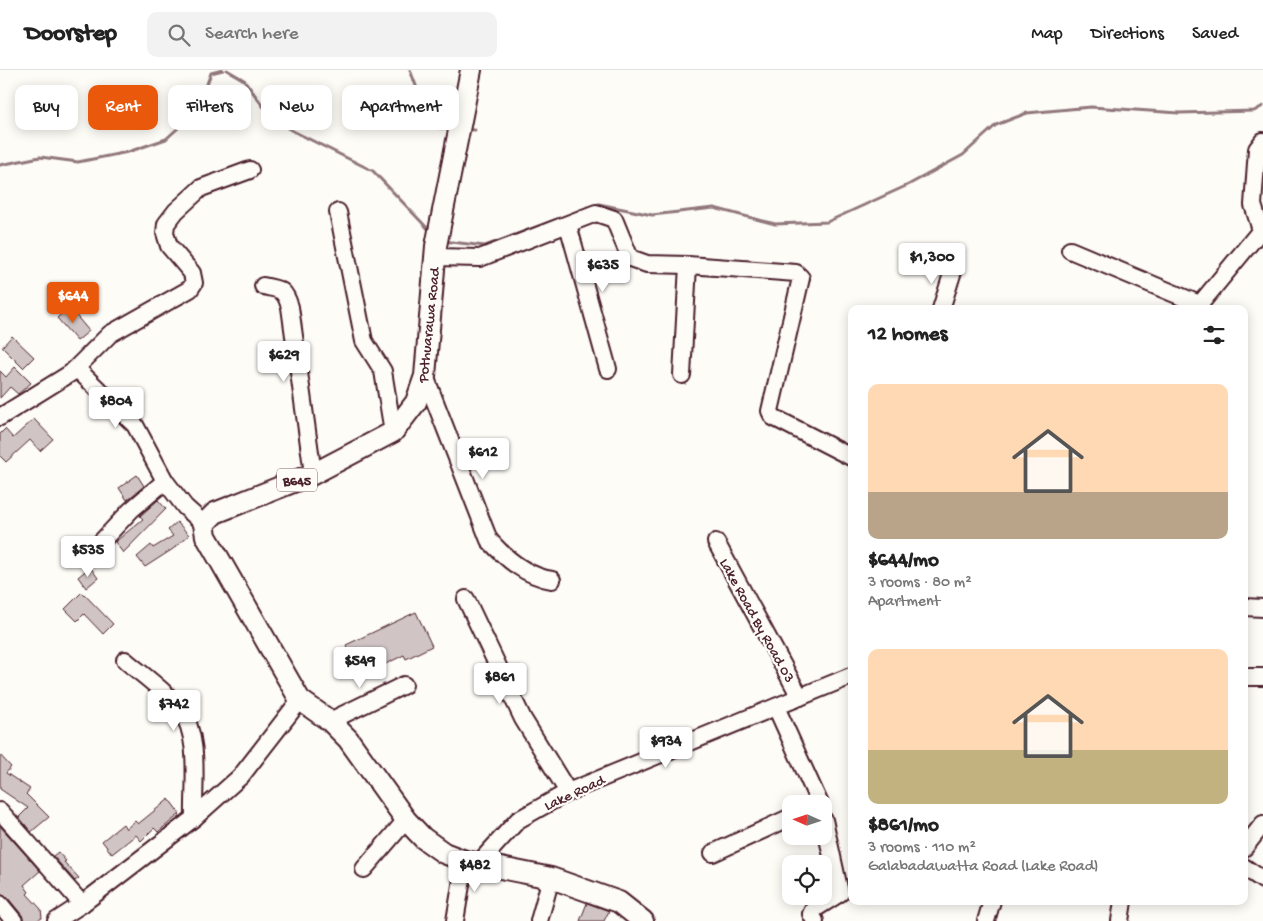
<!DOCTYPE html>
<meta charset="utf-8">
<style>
body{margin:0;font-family:"Gochi Hand",sans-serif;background:#f2f2f2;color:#222;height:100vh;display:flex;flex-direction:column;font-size:19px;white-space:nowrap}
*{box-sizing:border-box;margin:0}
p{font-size:16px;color:#767676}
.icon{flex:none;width:28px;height:28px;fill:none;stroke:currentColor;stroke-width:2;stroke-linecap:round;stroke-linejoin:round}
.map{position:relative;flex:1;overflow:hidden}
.drawer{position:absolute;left:848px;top:235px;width:400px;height:600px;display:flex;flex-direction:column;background:#fff;border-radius:10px;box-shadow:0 2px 12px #0003}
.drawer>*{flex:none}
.top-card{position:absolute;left:15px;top:15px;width:475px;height:45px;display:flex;gap:10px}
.needle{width:32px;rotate:273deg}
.controls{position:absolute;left:782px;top:725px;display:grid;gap:10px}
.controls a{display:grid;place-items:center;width:50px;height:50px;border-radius:10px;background:#fff;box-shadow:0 2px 12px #0003;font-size:25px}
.price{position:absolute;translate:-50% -42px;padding:0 11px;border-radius:5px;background:#fff;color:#222;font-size:16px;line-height:32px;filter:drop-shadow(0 1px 2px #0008)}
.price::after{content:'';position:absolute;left:50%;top:30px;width:15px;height:11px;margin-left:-8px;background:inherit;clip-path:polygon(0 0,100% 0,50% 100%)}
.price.current{background:#ea580c;color:#fff}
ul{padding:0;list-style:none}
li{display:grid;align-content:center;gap:10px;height:265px;padding:0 20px}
li span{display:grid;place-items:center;height:155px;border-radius:10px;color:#555}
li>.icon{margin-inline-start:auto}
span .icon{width:90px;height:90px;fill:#fffc;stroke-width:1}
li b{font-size:21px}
h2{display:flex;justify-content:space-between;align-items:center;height:60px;padding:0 20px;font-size:21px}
.pill{padding:0 18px;border-radius:10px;background:#fff;box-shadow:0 2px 12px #0003;font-size:18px;line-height:45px}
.pill.current{background:#ea580c;color:#fff}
header{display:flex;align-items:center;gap:30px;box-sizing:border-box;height:70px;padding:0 25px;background:#fff;border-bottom:1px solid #e0e0e0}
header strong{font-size:24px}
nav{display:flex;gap:28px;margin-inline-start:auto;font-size:18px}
.search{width:350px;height:45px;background:#f2f2f2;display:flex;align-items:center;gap:12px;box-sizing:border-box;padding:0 18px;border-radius:10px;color:#767676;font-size:19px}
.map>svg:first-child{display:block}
</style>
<header>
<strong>Doorstep</strong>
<div class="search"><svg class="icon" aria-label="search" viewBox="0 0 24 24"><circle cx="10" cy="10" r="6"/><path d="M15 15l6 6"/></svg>Search here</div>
<nav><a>Map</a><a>Directions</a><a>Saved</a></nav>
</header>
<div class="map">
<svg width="1263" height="851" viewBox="0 0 1263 851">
<rect width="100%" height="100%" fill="#fdfcf7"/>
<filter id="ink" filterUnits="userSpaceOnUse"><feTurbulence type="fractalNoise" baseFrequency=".02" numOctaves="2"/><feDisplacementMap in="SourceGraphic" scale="10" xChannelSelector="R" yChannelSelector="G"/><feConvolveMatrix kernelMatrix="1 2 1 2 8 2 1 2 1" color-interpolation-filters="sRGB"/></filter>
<g filter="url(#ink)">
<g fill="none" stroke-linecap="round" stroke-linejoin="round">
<g stroke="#91777b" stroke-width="3">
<path d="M227 0 244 10 263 36 291 60 373 101 431 162"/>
<path d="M410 0 423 34 439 58 452 59"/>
<path d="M466 60H475"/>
<path d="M0 95 40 87 78 92 128 82 166 69 197 41 211 3 223 0"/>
<path d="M594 136 599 134 652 145 714 138 775 154 827 152 908 115 963 85 996 55 1027 43 1091 37 1179 43 1254 41 1263 36"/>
<path d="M443 171 485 176 555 150"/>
</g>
</g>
<g fill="#d0c5c4" stroke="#4a1f2b">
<path d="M69 237 89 261 77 271 57 248Z"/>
<path d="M12 266 34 287 23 298 2 277Z"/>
<path d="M15 297 31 313 18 324 10 317 0 328V301L6 307Z"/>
<path d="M34 349 53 369 40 381 30 370 6 392 0 386V364L5 359 13 368Z"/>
<path d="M137 405 144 416 127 430 119 418Z"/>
<path d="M158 430 166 439 123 483 115 472 143 449 140 446Z"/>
<path d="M177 452 189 465 173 479 145 497 137 487 151 475 153 478 173 466 168 460Z"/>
<path d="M90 497 98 508 86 518 78 507Z"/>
<path d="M82 522 113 554 103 564 84 544 77 551 65 539Z"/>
<path d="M416 542 432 576 406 589 404 585 361 606 346 575Z"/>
<path d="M0 685 11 697 6 703 30 719 26 724 49 747 31 762 19 747 28 738 0 719Z"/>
<path d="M169 729 180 744 158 762 154 758 141 771 136 765 112 784 102 771 123 754 126 759 135 751 138 754Z"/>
<path d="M0 756 40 801 24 815 29 822 27 824 41 839 42 848 36 851H24L22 845 8 828 0 824Z"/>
<path d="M58 782 66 791 64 792 79 808 75 811 53 786Z"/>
<path d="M587 833 609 841 604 851H580Z"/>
</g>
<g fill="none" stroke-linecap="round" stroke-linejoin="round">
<defs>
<g id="minor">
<path d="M338 142 364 271 383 301 393 362"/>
<path d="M568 155 608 299"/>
<path d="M1070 180 1199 234"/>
<path d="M435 187 480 188 596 143 614 149 630 188 647 194 688 195 796 203 801 208 770 341 773 347 851 387"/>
<path d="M263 216C281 220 284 218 290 237L313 404"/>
<path d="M941 239 953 201"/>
<path d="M1196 239 1261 160 1253 135 1257 79 1263 71"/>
<path d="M77 299 135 355 165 411 185 437 204 454"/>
<path d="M682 305 688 195"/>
<path d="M425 306 489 470C506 489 526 506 552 510"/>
<path d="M0 347 71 303 110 264 190 219 194 213 192 203 169 176 165 163 166 154 176 141 201 118 250 100"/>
<path d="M101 472 131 440 165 411"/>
<path d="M716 472 800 627"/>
<path d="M466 529 523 649 568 722"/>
<path d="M1244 537 1263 538"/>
<path d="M125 590C140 603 168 623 180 639 201 667 193 714 194 748"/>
<path d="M1244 607H1263"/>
<path d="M776 637 820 734"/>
<path d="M330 651 404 615"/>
<path d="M0 741 82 834"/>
<path d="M1244 778 1263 754"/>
<path d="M713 783 791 747"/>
<path d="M479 793 518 750 568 722 851 606"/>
<path d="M1244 797 1263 810"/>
<path d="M364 799 406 750"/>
<path d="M0 834 14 851"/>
<path d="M56 851 82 834 194 748 241 706 300 630"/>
<path d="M455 851 465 791"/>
<path d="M539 851 551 808"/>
<path d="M815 851 811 844 813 840 840 823 824 750"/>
<path d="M986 851 992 831"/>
<path d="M1120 851 1123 831"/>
</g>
<path id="major" d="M471 0 436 176 425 306 416 332 393 362 313 404 215 443 204 454 206 466 300 630 330 651 348 669 406 750 423 768 444 783 465 791 551 808 619 832 643 851"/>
</defs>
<use href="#minor" stroke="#4a1f2b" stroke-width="20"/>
<use href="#major" stroke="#4a1f2b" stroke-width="24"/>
<use href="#minor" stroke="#fdfcf7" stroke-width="16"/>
<use href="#major" stroke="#fdfcf7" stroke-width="20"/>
</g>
</g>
<g text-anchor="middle" stroke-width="4.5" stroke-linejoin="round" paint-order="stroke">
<rect fill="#fdfcf7" stroke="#806168" stroke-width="1" x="277" y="398.5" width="40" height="23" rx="4"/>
<g font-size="14" font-weight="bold" fill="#4a1f2b">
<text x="297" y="415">B645</text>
</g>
<g font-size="15" fill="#4a1f2b" stroke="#fdfcf7">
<text transform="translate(428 255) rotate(-84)" y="5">Pothuarawa Road</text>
<text transform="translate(758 550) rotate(61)" y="5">Lake Road By Road 03</text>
<text transform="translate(574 722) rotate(-25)" y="5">Lake Road</text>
</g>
</g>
</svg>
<div class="controls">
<a><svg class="needle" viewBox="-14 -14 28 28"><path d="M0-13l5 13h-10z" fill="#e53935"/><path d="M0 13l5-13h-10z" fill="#767676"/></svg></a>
<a><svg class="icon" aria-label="locate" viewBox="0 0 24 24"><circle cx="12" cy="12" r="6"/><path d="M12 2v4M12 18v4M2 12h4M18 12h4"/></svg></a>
</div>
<b class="price" style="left:932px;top:215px">$1,300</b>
<b class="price" style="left:603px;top:223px">$635</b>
<b class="price current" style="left:73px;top:254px">$644</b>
<b class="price" style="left:284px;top:313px">$629</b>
<b class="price" style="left:116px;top:359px">$804</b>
<b class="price" style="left:483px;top:410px">$612</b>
<b class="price" style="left:88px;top:508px">$535</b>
<b class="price" style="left:360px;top:619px">$549</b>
<b class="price" style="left:500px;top:635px">$861</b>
<b class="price" style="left:174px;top:662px">$742</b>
<b class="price" style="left:666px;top:699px">$934</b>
<b class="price" style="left:475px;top:823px">$482</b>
<div class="top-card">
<a class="pill">Buy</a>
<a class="pill current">Rent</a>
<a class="pill">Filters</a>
<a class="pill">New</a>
<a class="pill">Apartment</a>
</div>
<section class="drawer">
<h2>12 homes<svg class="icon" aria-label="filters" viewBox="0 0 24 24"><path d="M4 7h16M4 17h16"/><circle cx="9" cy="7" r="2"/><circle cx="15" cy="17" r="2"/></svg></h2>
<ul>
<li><span style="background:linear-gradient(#ffd9b3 70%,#b9a48a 0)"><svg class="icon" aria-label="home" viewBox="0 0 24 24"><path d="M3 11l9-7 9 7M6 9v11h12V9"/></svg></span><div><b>$644/mo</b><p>3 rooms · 80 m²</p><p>Apartment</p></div></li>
<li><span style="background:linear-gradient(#ffd9b3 65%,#c2b280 0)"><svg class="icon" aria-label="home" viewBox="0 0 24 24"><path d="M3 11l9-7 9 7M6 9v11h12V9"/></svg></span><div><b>$861/mo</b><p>3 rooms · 110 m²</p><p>Galabadawatta Road (Lake Road)</p></div></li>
</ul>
</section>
</div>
